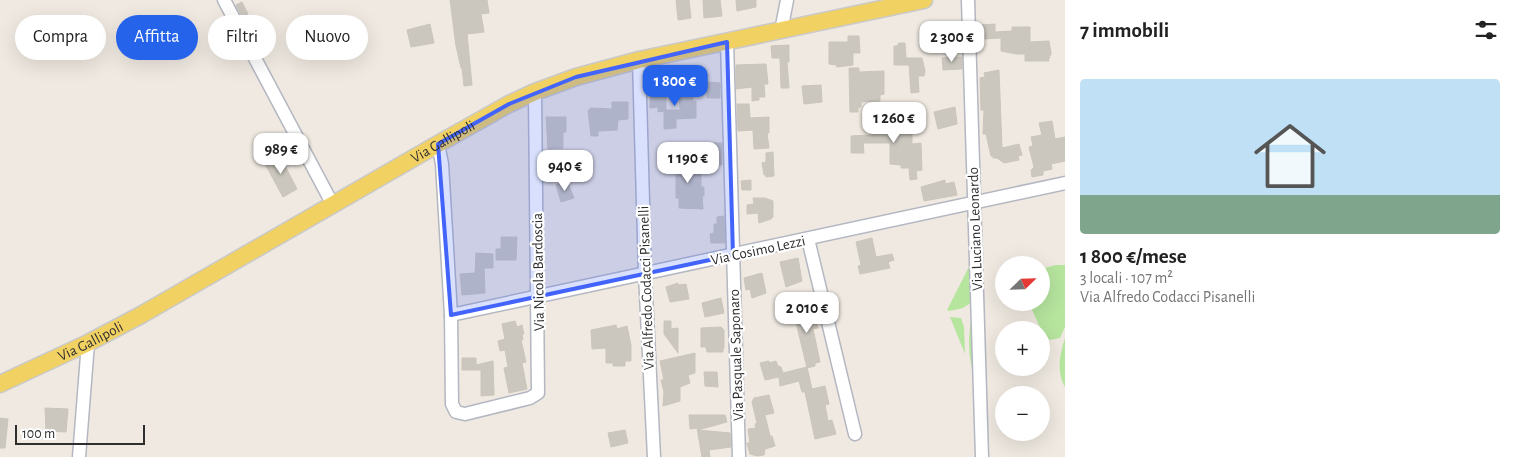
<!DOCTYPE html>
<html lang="it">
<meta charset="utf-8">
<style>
body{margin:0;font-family:"Alegreya Sans",sans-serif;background:#f2f2f2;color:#222;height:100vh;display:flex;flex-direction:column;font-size:19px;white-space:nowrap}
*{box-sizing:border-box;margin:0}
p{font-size:16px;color:#767676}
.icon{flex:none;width:28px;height:28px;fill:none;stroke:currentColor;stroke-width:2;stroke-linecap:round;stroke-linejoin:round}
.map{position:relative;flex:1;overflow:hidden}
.side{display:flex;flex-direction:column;background:#fff;width:450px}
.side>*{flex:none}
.banner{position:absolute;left:15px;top:15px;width:475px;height:45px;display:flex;gap:10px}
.needle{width:32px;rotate:67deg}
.tools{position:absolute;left:995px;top:256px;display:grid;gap:10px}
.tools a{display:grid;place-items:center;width:55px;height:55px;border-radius:50%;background:#fff;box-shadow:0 5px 20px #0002;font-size:25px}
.scale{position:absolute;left:15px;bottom:12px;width:130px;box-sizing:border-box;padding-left:5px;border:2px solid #2e2e2e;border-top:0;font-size:14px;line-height:18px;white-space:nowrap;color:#2e2e2e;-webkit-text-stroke:4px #fff;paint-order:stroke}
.price{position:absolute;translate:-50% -42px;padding:0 11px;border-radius:10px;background:#fff;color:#222;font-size:16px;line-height:32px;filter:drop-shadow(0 1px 2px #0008)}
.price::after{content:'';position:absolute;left:50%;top:30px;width:15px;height:11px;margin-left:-8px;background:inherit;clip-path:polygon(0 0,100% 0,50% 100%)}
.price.on{background:#2563eb;color:#fff}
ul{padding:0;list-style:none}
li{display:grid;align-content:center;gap:10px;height:265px;padding:0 15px}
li+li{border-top:1px solid #e0e0e0}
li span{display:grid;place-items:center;height:155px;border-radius:5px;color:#555}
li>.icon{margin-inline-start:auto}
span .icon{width:90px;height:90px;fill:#fffc;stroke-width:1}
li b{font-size:21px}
h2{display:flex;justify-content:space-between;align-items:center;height:60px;padding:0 15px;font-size:21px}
.chip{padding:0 18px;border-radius:22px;background:#fff;box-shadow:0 5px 20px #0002;font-size:18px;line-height:45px}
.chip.on{background:#2563eb;color:#fff}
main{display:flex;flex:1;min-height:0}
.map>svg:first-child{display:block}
</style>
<main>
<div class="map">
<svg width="1065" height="457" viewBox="0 0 1065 457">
<rect width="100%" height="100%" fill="#efe9e1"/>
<g fill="#b6e59e">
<path d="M973 259 972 302 963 308 949 311 947 310Z"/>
<path d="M1056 265H1065V327L1060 338 1050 340 1042 332 1029 303 1041 302V269Z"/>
<path d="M973 311 975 381C968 357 967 335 973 311Z"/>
<path d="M950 317 961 318 964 327 965 354Z"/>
<path d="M1065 338V387C1056 372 1060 353 1065 338Z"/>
</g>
<g fill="#cbc7bf" stroke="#cbc5ba">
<path d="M450 0H487L489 13 481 14 484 32 467 34 472 85 464 86 462 68H461L456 46Z"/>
<path d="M676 0H689L691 18 678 20Z"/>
<path d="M703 0H720L722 16 704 18Z"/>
<path d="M736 0H756V7L737 11Z"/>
<path d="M242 2 248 14 242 17 236 5Z"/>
<path d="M430 24 434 43 411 47 407 30Z"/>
<path d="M995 24V32L1012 31V27H1030V42L1049 41 1051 52V55L1049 56 1050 58H1048L1049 61H1025V54H1016L1001 51V38L983 39V35H979V25Z"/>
<path d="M848 36H859L860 53H853V65L837 67 836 65 829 64V42H848Z"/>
<path d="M899 43H905L906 58H922L925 71 924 76H918L919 92 911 93 909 65H894V46H897Z"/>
<path d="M789 45V62H787L789 88H781L780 58H772L771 46Z"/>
<path d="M962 57V69L943 70 942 58Z"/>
<path d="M766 64 768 84H764L765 97H759V100L752 101V87L736 89V65Z"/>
<path d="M849 68H859V72L884 71V94L880 95V101L861 102V107H858V112H850Z"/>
<path d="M999 70 1002 148 1019 144 1022 155 1018 156 1019 160 1004 163 997 158H993V156H991L986 134H983L984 110H981L980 78 985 77 984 73Z"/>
<path d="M707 82 720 83V98H707Z"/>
<path d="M821 85 822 102 804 104 802 86Z"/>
<path d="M679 90H693V102L696 101V118L676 119V128L664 129V111L658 112V107L650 108V93L666 92V110H680Z"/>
<path d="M612 102H628V119L618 120 617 130 598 131V136H591L588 110H590V108L612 109Z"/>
<path d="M737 104H749L750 118 769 117V133H767L769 148 754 149 753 130 738 131Z"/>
<path d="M955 107 957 124 938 129 934 112Z"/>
<path d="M902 114 903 125 912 124V144L921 143 922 170 916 171 917 179 910 180 909 168H901V165L890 164V143H863L864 153H851V136L872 135V125H893L892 115Z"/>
<path d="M546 117H566V132H563V148L548 149Z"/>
<path d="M1052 121 1055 139 1065 137V161L1051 164 1052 169 1043 171V175L1032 177 1031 170 1034 167 1029 147 1033 146 1031 137 1042 135 1039 123Z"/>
<path d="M712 143H722V165H710Z"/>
<path d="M773 152 774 176 766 177V175H764L762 163 766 162V153Z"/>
<path d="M688 153 689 160H692L693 170 701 169V187H704V196H702L703 209 679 208V198H676V154Z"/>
<path d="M279 154 297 189 283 197 264 162Z"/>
<path d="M751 180V190H742L741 181Z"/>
<path d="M945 180V184L954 182 957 195 924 201 921 187Z"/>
<path d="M567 181 574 198 561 202 556 185Z"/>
<path d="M753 198H765L773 201V217L771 219 759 223 758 213 747 214V205L754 204Z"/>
<path d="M724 216 725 243H711L710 234 714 233V224H717V217Z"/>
<path d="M501 237H517L516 260H496V249H501Z"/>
<path d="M872 238 876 257 892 254 894 260 888 262 890 268 860 274 858 266 861 265 856 242Z"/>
<path d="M476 253 493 254V268H484L485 293 462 295 460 274 475 273Z"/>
<path d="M798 258 802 281 786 287 780 262Z"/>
<path d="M762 273 766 293 752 298 750 289 746 290 744 278Z"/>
<path d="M678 283V285L686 284 689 299 670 302 666 287Z"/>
<path d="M721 298 724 313 705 317 702 303Z"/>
<path d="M808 304 810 311H813L818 328 813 329 820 362 815 363V366L807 368 793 310 797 309 796 307Z"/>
<path d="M515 321 517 327 522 325 524 334H522L523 340H521L526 362 522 363 527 389 509 393 504 368 508 367 505 350 500 351 498 341 505 339 502 324Z"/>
<path d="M664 321H671V329L678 328V353L664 334Z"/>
<path d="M616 325 617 329 627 326 631 345V361H625V366H613V363H606V348L592 349 591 330Z"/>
<path d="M721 327 724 330V348L723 349V352H707L706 347H701V328Z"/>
<path d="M695 353V373L688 375 690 383 680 387V401L663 406 664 392 661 380H664L660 361Z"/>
<path d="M462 358H476V365L493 361 494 395 481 396V370H462Z"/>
<path d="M769 361V363L776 361 778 366 781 367 783 373 807 367 812 389 825 386 829 404 825 405 828 421 832 420 836 434 815 439 805 392H802L799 381 780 386 779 377 765 380 760 363Z"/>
<path d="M704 372H717L718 387 705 386Z"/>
<path d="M769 395 774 413 765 415 770 436H772L775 446 765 449 764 455 757 456 750 454 747 443H750L748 429 756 428 755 424 757 423 752 402 754 398Z"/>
<path d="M45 408 68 409 66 432 46 431Z"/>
<path d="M689 415H725L727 422 698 430 730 433 731 447 709 450 710 457H702L697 428 690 429Z"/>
<path d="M0 418 8 419 5 448H0Z"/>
<path d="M625 430 628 443 611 447 608 433Z"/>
</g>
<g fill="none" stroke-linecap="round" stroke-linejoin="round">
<defs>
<g id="minor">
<path d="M224 0 333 205"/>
<path d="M968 0 982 457"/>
<path d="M781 31 787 0"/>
<path d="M727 42 739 457"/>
<path d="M639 60 645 274 654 457"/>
<path d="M438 144 442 164 451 315 452 404 456 412 465 414 530 398 538 393 535 92"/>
<path d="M808 239 855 434"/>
<path d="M451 315 1065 183"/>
<path d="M79 457 88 343"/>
</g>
<g id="major">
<path id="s1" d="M0 384 88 343 141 315 438 144 509 104 535 92 576 77 639 60 924 0"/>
</g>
</defs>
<use href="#minor" stroke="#b4b7c1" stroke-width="15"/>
<use href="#major" stroke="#c9c9c9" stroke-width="19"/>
<use href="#minor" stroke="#fff" stroke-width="12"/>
<use href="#major" stroke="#f2d163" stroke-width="16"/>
</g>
<path fill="#4264fb" fill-opacity="0.2" stroke="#4264fb" stroke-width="4" stroke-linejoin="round" d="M727 42 733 255 451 315 438 144 509 104 576 77Z"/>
<g text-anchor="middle" stroke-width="4.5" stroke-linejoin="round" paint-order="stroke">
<g font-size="15" fill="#2e2e2e" stroke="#fff">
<text dy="5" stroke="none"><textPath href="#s1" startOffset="505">Via Gallipoli</textPath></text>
<text transform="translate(975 229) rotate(-92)" y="5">Via Luciano Leonardo</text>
<text transform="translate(758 250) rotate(-12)" y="5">Via Cosimo Lezzi</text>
<text transform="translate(538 272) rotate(-91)" y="5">Via Nicola Bardoscia</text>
<text transform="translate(646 288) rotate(-92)" y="5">Via Alfredo Codacci Pisanelli</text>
<text dy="5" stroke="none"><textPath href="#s1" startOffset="100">Via Gallipoli</textPath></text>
<text transform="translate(736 355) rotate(-92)" y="5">Via Pasquale Saponaro</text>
</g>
</g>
</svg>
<div class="tools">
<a><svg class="needle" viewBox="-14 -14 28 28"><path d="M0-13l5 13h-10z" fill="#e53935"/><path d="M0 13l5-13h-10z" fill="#767676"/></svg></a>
<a>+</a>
<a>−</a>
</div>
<div class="scale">100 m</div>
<b class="price" style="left:952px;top:63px">2 300 €</b>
<b class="price on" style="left:675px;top:107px">1 800 €</b>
<b class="price" style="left:894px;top:144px">1 260 €</b>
<b class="price" style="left:281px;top:175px">989 €</b>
<b class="price" style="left:688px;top:184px">1 190 €</b>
<b class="price" style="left:565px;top:192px">940 €</b>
<b class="price" style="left:807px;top:334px">2 010 €</b>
<div class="banner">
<a class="chip">Compra</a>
<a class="chip on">Affitta</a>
<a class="chip">Filtri</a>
<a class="chip">Nuovo</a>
</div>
</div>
<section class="side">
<h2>7 immobili<svg class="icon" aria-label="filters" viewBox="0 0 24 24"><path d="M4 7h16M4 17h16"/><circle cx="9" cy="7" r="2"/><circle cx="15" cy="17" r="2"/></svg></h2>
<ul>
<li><span style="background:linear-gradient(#bfe0f5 75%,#7fa58c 0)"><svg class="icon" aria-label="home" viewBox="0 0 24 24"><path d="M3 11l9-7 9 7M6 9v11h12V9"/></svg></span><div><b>1 800 €/mese</b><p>3 locali · 107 m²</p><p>Via Alfredo Codacci Pisanelli</p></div></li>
</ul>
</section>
</main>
